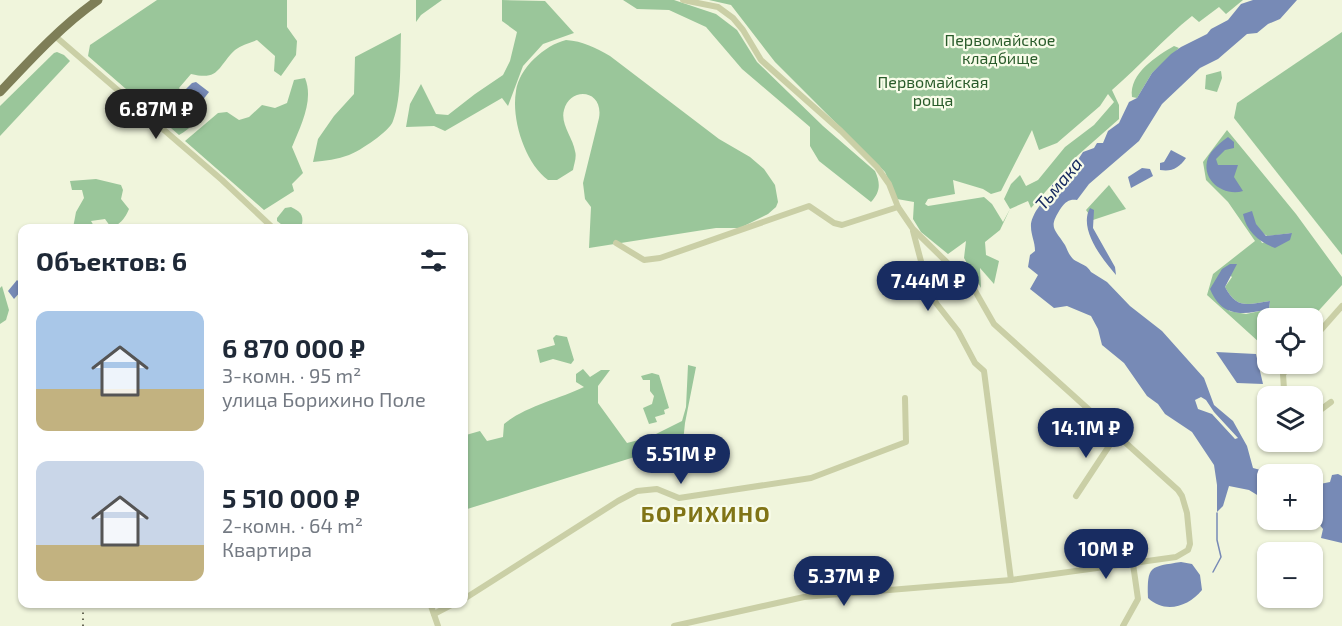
<!DOCTYPE html>
<html lang="ru">
<meta charset="utf-8">
<style>
body{margin:0;font-family:"Exo 2",sans-serif;background:#f2f2f3;color:#1f2937;height:100vh;display:flex;flex-direction:column;font-size:22px;white-space:nowrap}
*{box-sizing:border-box;margin:0}
p{font-size:20px;color:#747a83}
.icon{flex:none;width:33px;height:33px;fill:none;stroke:currentColor;stroke-width:2;stroke-linecap:round;stroke-linejoin:round}
.map{position:relative;flex:1;overflow:hidden}
.side{position:absolute;left:18px;top:224px;width:450px;height:384px;display:flex;flex-direction:column;background:#fff;border-radius:12px;box-shadow:0 2px 4px #0004}
.side>*{flex:none}
.tools{position:absolute;left:1257px;top:308px;display:grid;gap:12px}
.tools a{display:grid;place-items:center;width:66px;height:66px;border-radius:12px;background:#fff;box-shadow:0 2px 4px #0004;font-size:30px}
.price{position:absolute;translate:-50% -51px;padding:0 14px;border-radius:21px;background:#182c61;color:#fff;font-size:20px;line-height:39px;filter:drop-shadow(0 2px 3px #0008)}
.price::after{content:'';position:absolute;left:50%;top:36px;width:18px;height:14px;margin-left:-9px;background:inherit;clip-path:polygon(0 0,100% 0,50% 100%)}
.price.active{background:#222;color:#fff}
ul{padding:0;list-style:none}
li{display:flex;align-items:center;gap:18px;height:150px;padding:0 18px}
li span{display:grid;place-items:center;flex:none;width:168px;height:120px;border-radius:12px;color:#555}
li>.icon{margin-inline-start:auto}
span .icon{width:72px;height:72px;fill:#fffc;stroke-width:1}
li b{font-size:26px}
h2{display:flex;justify-content:space-between;align-items:center;height:72px;padding:0 18px;font-size:26px}
.map>svg:first-child{display:block}
</style>
<div class="map">
<svg width="1342" height="626" viewBox="0 0 1342 626">
<rect width="100%" height="100%" fill="#f0f5dc"/>
<g fill="#9ac69a" fill-rule="evenodd">
<path d="M157 0H287V27L297 41 296 55 281 76 274 71 275 56 257 40C250 43 241 45 235 50 217 67 220 81 191 74L179 88 193 105 201 109C197 122 191 128 179 135L88 56 90 45Z"/>
<path d="M416 0H442L421 15 416 22Z"/>
<path d="M502 0 545 1 574 33 543 44 523 66 508 106 502 98 445 131 434 126 406 127 410 104 421 84 436 114 448 115 475 94 503 75 510 61 517 32 502 21Z"/>
<path d="M623 0H674L716 14 737 30 757 62 823 126 875 171C881 184 880 192 871 202L819 161 810 146V127L742 69 706 27 669 10 637 9Z"/>
<path d="M709 0H1243L1226 14 1219 7 1199 22 1192 16C1163 39 1140 66 1112 90L1119 105V119L1077 156 1031 208 1028 201 1010 209 1000 230 985 242 986 255 999 261 994 284 980 268 981 288 964 258 966 241 948 254 921 232 913 219 914 202 897 199 885 172 775 62 731 5ZM1108 94 1114 102 1094 125 1065 147 1038 180 1026 186 1020 175 1011 184 1004 199 1010 209 1003 222 992 204 984 197 928 206 925 204 928 199 955 194 953 180 983 189 991 194 1001 191 1032 130 1039 150 1057 143 1100 106Z"/>
<path d="M1342 32V255L1234 118 1237 103Z"/>
<path d="M401 33C400 58 402 98 393 121 390 131 360 151 349 155 338 159 325 161 313 162L318 139 334 116 354 94 355 57Z"/>
<path d="M566 40C583 41 596 48 610 56L719 139 750 157 764 169 775 185 778 202 776 207 768 214 740 228H716L589 248 591 207 585 199 583 183 599 118C604 89 570 86 564 110 560 124 573 138 575 151 577 157 574 164 573 170L557 180H548C525 163 511 119 516 91 519 68 545 45 566 40Z"/>
<path d="M1174 46 1179 48 1152 73 1137 98 1132 97C1129 73 1157 56 1174 46Z"/>
<path d="M57 52 64 55 70 61 0 136V106L54 53Z"/>
<path d="M1221 71 1222 78 1217 92 1205 89 1206 75Z"/>
<path d="M305 78C314 100 301 125 292 147L303 173 292 184 294 191 264 210 185 141 218 113 227 112 239 120 249 117 262 105 275 108 287 103 294 80Z"/>
<path d="M1227 130 1296 214 1342 277V285L1312 318H1268L1267 343H1260L1207 295 1213 274 1255 241 1228 202 1206 180 1203 162ZM1253 226 1267 236 1292 233 1262 243ZM1222 269 1232 277 1225 287C1237 310 1248 304 1270 301L1269 309 1246 314 1229 311Z"/>
<path d="M96 179 121 185 123 190 121 199 129 209C125 218 122 222 114 227L110 226 105 219 91 221 95 228H73L76 212 84 198 82 190H72L70 181Z"/>
<path d="M1109 185 1126 209 1093 220 1086 210Z"/>
<path d="M291 207C299 211 304 214 302 224L286 228 277 221V218L285 208Z"/>
<path d="M2 286 9 310 6 320 0 324V288Z"/>
<path d="M556 335 567 337 574 360 571 364 553 359 540 363 537 350 555 345 553 338Z"/>
<path d="M688 365 696 367 685 423 683 442 464 510V458L467 454 466 435 480 431 487 441 503 437 504 424C524 407 559 399 584 387L576 382V374L583 369 590 377 601 370H610L598 386V403L627 443 650 437 682 421 686 407Z"/>
<path d="M652 373 659 375 669 408 664 410 665 414 655 417 657 422 649 424 643 408 652 404 654 396 650 391V380H643L641 376Z"/>
</g>
<g fill="#778ab6" fill-rule="evenodd">
<path d="M1253 0H1297L1280 19 1268 24 1257 33 1247 34 1218 59 1200 68 1162 104 1139 141 1089 184 1077 200C1070 199 1066 201 1061 208 1048 228 1054 228 1065 245 1068 251 1070 258 1076 261 1083 265 1087 265 1091 272L1107 282 1130 306 1162 331 1204 378 1214 405 1233 421 1247 446 1253 468 1276 474H1268L1267 501 1249 490 1229 486 1223 506 1217 512V485L1214 465 1192 432 1165 414 1158 404 1147 396 1124 363 1102 345 1098 329 1091 316 1067 306 1054 308 1030 289 1038 275 1028 267 1030 255 1035 251C1035 242 1031 235 1031 227 1030 217 1042 200 1051 195L1052 185 1066 178 1083 152 1094 148 1097 143H1103L1108 131 1119 123 1129 102 1137 98 1152 73 1171 54 1181 47 1207 34 1211 29 1228 20 1241 4ZM1201 397 1206 400 1214 412 1238 438 1235 439 1212 414 1198 409 1195 400Z"/>
<path d="M196 82 209 92 202 101 193 104 185 90 192 83Z"/>
<path d="M1228 137 1234 142V148L1225 150 1216 159 1218 165H1238L1234 177 1243 191C1224 197 1200 180 1208 158 1211 150 1221 142 1228 137Z"/>
<path d="M1171 150 1186 158C1179 168 1172 172 1160 170V163L1164 162Z"/>
<path d="M1142 168 1150 169 1153 176 1131 188 1128 177Z"/>
<path d="M1090 208 1094 210 1093 228 1115 267 1116 275C1103 260 1078 229 1090 208Z"/>
<path d="M1252 211 1256 224 1266 236 1292 233 1290 240 1275 248C1259 242 1246 231 1243 214Z"/>
<path d="M1230 264H1237L1225 287C1237 310 1248 304 1270 301L1269 309C1243 315 1222 318 1210 289L1222 269Z"/>
<path d="M17 280 22 285V290L14 299 8 291Z"/>
<path d="M1216 352 1256 354 1263 384 1237 383Z"/>
<path d="M1338 474 1342 476V543L1321 538 1323 529 1319 524 1306 519H1312L1313 481 1320 484 1330 482 1332 475Z"/>
<path d="M1181 562 1192 564 1200 575 1202 590C1188 607 1165 614 1148 598 1147 565 1150 567 1181 562Z"/>
</g>
<g fill="none" stroke-linecap="round" stroke-linejoin="round">
<path stroke="#778ab6" stroke-width="1.5" d="M1213 572 1221 557 1217 540V513"/>
<g stroke="#cacfa6" stroke-width="6">
<path d="M55 36 222 180 273 228"/>
<path d="M913 231 922 265 936 303 958 331 975 363 984 371 1011 580"/>
<path d="M616 243 644 260 660 258 809 206 834 223 842 225 898 207"/>
<path d="M1312 340 1342 306"/>
<path d="M1291 396 1284 389 1283 374 1293 363"/>
<path d="M1312 412 1315 414 1331 402"/>
<path d="M1076 496 1117 434"/>
<path d="M464 599 618 501 637 491 657 489 679 498 811 478 906 442 905 398"/>
<path d="M430 603 438 626"/>
<path d="M434 614 455 603"/>
<path d="M674 626 804 597 1011 580 1176 557 1188 550 1190 544 1187 513 1182 496 1178 490 994 324 974 289 913 229 898 207 889 184 877 167 841 131 761 60 743 30 733 18 718 7 683 0"/>
<path d="M1123 626 1138 599 1133 564"/>
</g>
<path stroke="#7e7e57" stroke-width="9" d="M0 92C31 59 61 26 98 0"/>
<path stroke="#3a3a28" stroke-width="1.5" stroke-dasharray="1.5 4.5" stroke-linecap="butt" d="M83 626V603"/>
</g>
<g text-anchor="middle" stroke-width="4.5" stroke-linejoin="round" paint-order="stroke">
<g font-size="16" fill="#295b2a" stroke="#f8fce9">
<text x="1000" y="46">Первомайское<tspan x="1000" dy="18">кладбище</tspan></text>
<text x="933" y="88">Первомайская<tspan x="933" dy="18">роща</tspan></text>
</g>
<g font-size="18" font-style="italic" fill="#182c61" stroke="#f8fce9">
<text transform="translate(1059 184) rotate(-50)" y="6">Тьмака</text>
</g>
<g font-size="22" font-weight="bold" letter-spacing="1.5" fill="#807416" stroke="#f8fce9">
<text x="706" y="522">БОРИХИНО</text>
</g>
</g>
</svg>
<div class="tools">
<a><svg class="icon" aria-label="locate" viewBox="0 0 24 24"><circle cx="12" cy="12" r="6"/><path d="M12 2v4M12 18v4M2 12h4M18 12h4"/></svg></a>
<a><svg class="icon" aria-label="layers" viewBox="0 0 24 24"><path d="M12 4l9 5-9 5-9-5zM3 14l9 5 9-5"/></svg></a>
<a>+</a>
<a>−</a>
</div>
<b class="price active" style="left:156px;top:140px">6.87M ₽</b>
<b class="price" style="left:928px;top:312px">7.44M ₽</b>
<b class="price" style="left:1086px;top:459px">14.1M ₽</b>
<b class="price" style="left:681px;top:485px">5.51M ₽</b>
<b class="price" style="left:1106px;top:580px">10M ₽</b>
<b class="price" style="left:844px;top:607px">5.37M ₽</b>
<section class="side">
<h2>Объектов: 6<svg class="icon" aria-label="filters" viewBox="0 0 24 24"><path d="M4 7h16M4 17h16"/><circle cx="9" cy="7" r="2"/><circle cx="15" cy="17" r="2"/></svg></h2>
<ul>
<li><span style="background:linear-gradient(#a9c7e8 65%,#c2b280 0)"><svg class="icon" aria-label="home" viewBox="0 0 24 24"><path d="M3 11l9-7 9 7M6 9v11h12V9"/></svg></span><div><b>6 870 000 ₽</b><p>3-комн. · 95 m²</p><p>улица Борихино Поле</p></div></li>
<li><span style="background:linear-gradient(#c9d6e8 70%,#c2b280 0)"><svg class="icon" aria-label="home" viewBox="0 0 24 24"><path d="M3 11l9-7 9 7M6 9v11h12V9"/></svg></span><div><b>5 510 000 ₽</b><p>2-комн. · 64 m²</p><p>Квартира</p></div></li>
</ul>
</section>
</div>
